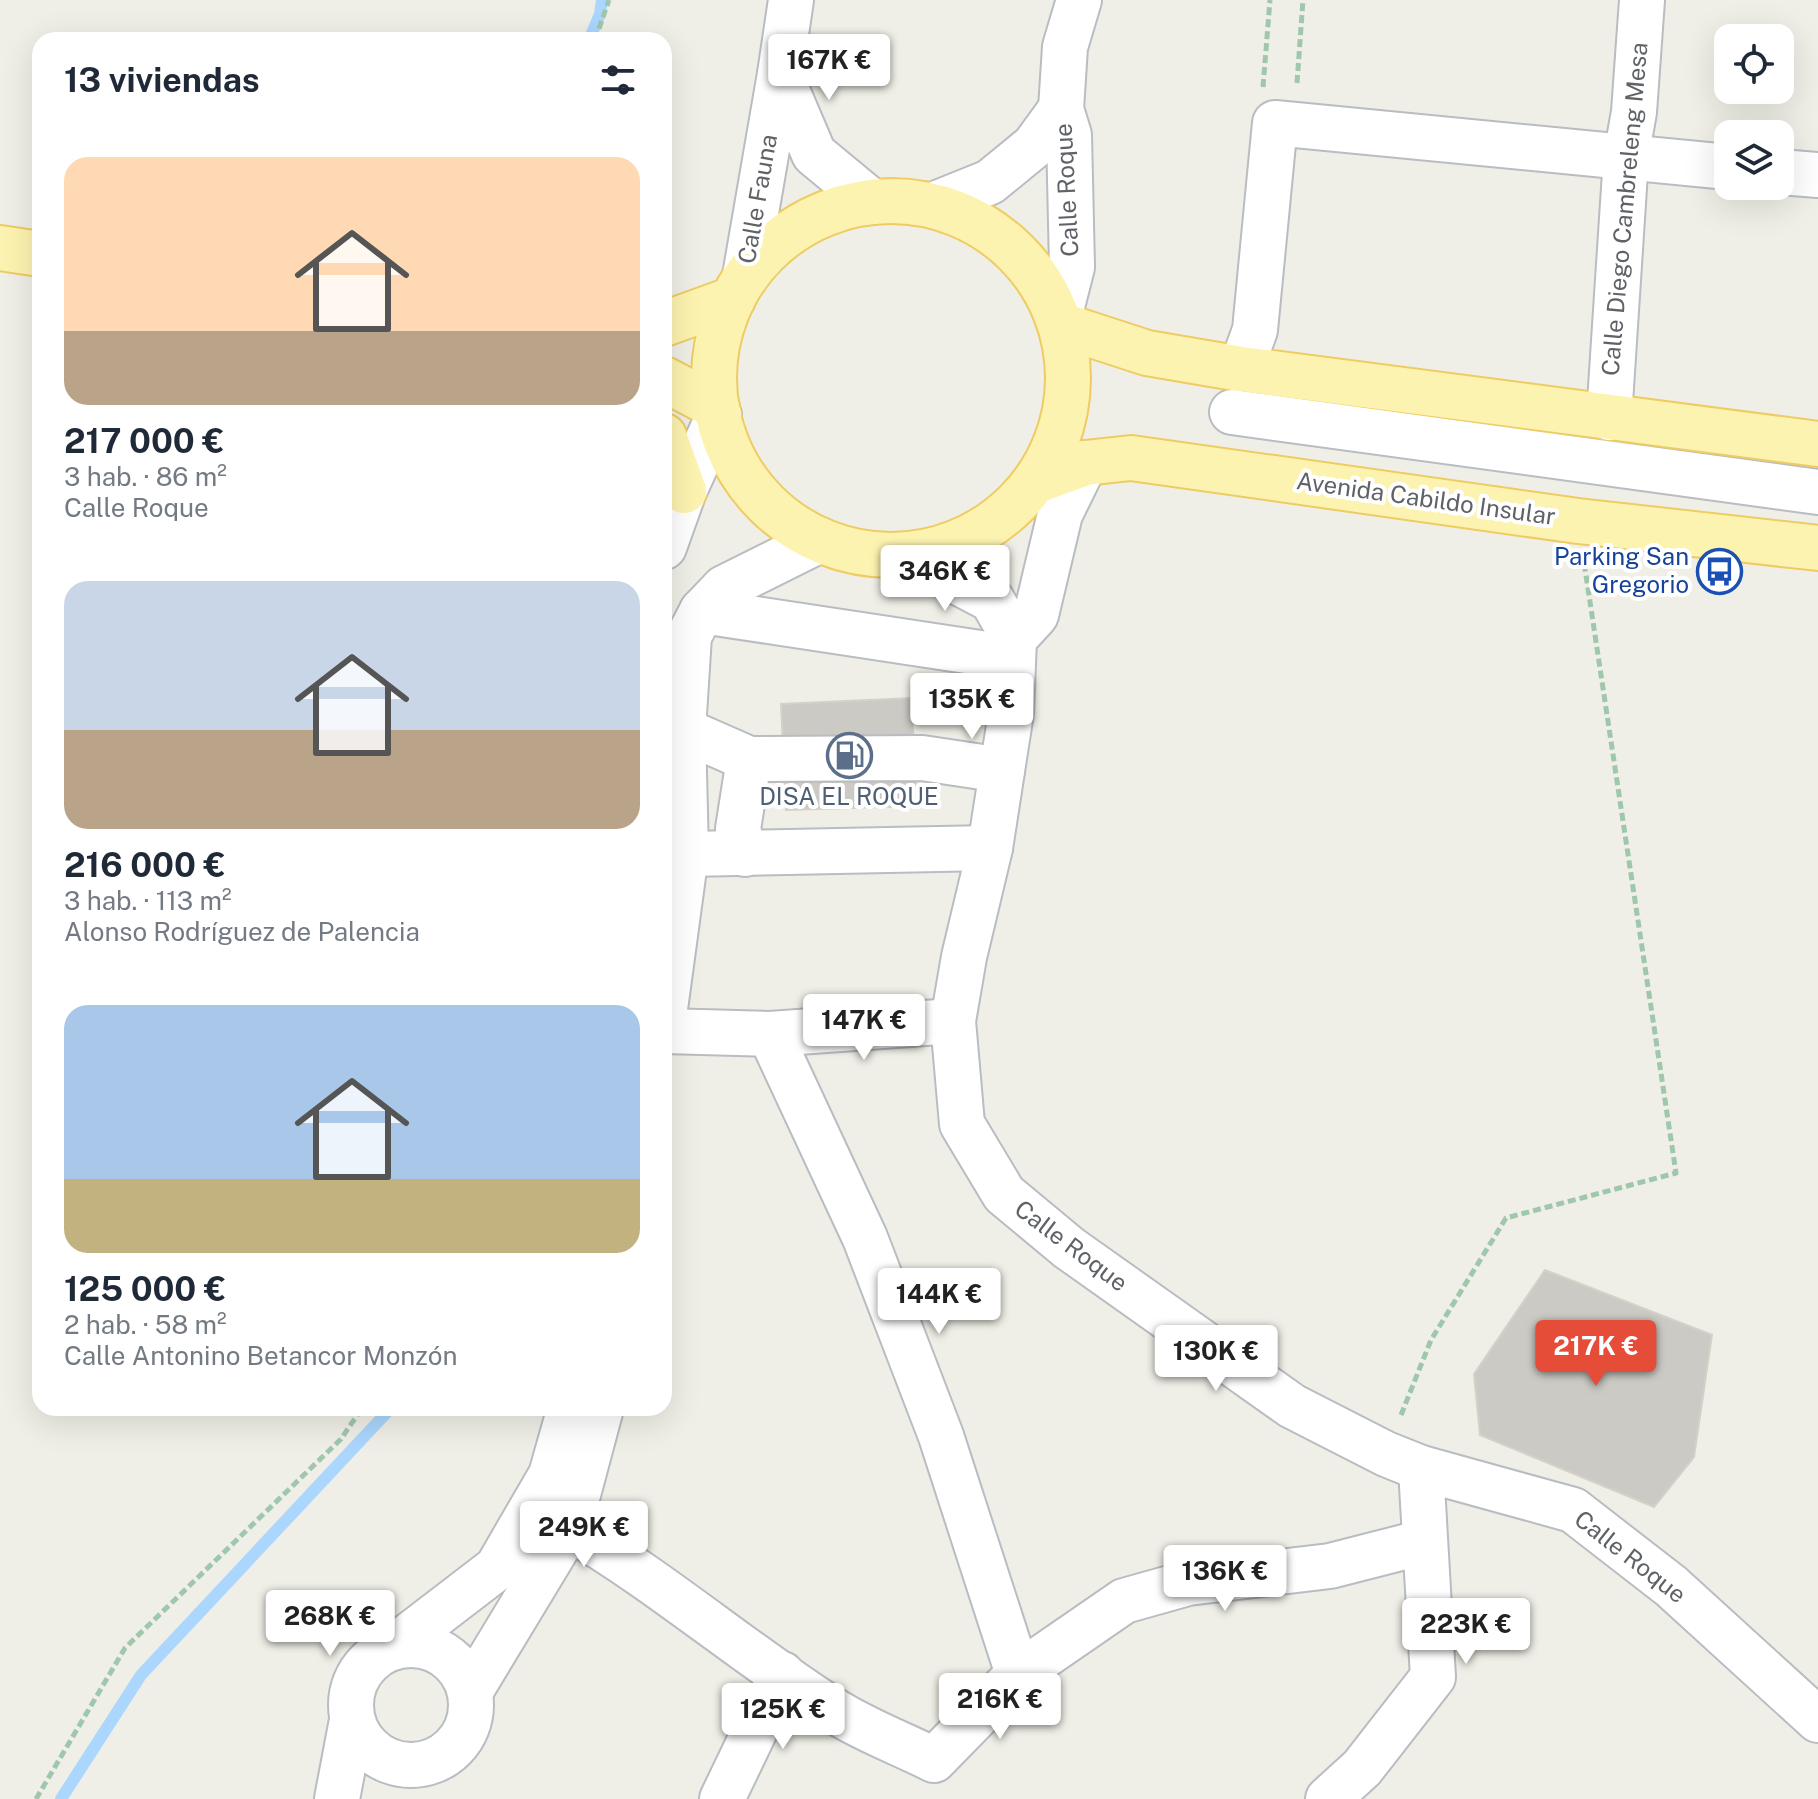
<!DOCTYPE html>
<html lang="es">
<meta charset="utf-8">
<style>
body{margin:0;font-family:"Public Sans",sans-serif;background:#f6f6f7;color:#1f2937;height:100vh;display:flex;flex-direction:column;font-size:30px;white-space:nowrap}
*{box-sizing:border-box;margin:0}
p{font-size:26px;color:#747a83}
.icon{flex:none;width:44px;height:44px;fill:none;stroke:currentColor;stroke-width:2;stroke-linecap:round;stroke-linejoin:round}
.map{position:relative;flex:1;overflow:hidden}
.side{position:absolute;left:32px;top:32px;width:640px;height:1384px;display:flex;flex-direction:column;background:#fff;border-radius:24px;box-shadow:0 8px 32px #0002}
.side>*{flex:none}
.tools{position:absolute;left:1714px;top:24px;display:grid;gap:16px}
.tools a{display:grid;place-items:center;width:80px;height:80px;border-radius:16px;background:#fff;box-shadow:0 8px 32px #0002;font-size:40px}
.price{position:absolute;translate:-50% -68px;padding:0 18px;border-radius:8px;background:#fff;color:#222;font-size:26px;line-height:52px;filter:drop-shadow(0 2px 4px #0008)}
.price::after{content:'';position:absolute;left:50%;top:48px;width:24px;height:18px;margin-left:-12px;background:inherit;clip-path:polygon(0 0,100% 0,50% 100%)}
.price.current{background:#e54d39;color:#fff}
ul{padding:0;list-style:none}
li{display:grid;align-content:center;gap:16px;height:424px;padding:0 32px}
li span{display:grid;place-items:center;height:248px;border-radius:24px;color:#555}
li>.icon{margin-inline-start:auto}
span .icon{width:144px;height:144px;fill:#fffc;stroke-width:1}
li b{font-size:34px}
h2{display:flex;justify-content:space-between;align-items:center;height:96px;padding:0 32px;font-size:34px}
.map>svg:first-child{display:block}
</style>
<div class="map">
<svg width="1818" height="1799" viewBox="0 0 1818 1799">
<rect width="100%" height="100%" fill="#f0efe7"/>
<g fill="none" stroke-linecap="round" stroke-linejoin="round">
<g stroke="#abd6fd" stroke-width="12">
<path d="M589 40 600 14 602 0"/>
<path d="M61 1799 141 1675 391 1408"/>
</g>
</g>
<g fill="#cccac4" stroke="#d5d1c6" stroke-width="2">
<path d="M911 698 918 806 786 810 781 704Z"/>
<path d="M1545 1270 1712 1335 1694 1457 1654 1507 1480 1435 1474 1374Z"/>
</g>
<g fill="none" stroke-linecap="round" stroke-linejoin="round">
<defs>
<g id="minor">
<path d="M791 0 780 74 814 154 872 202"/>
<path d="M1780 172 1818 175"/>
<path d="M933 205 990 182 1034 146 1061 109"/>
<path d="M745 276 780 74"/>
<path d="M1059 318 1072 267 1069 135 1061 109 1065 47 1079 0"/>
<path d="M1241 369 1255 330 1275 123 1728 167"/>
<path d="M1232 412 1818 492"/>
<path d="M1609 418 1626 157 1634 112 1642 0"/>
<path d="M664 547 684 491 719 415"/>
<path d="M906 555 992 600 1014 639 1011 713 990 848 964 957 953 1021 962 1124 1004 1194 1069 1248 1292 1406 1386 1454 1421 1468 1573 1510 1671 1586 1818 1720"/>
<path d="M702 611 1013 658"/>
<path d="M1014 639 1036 615 1060 514 1085 463"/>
<path d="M683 730 749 759 922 758 1002 770"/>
<path d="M686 854 990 848"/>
<path d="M745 854 738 829 749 759"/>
<path d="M664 1016 686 854 683 730 689 636 702 611 724 588 820 540"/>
<path d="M664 1031 770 1034 953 1021"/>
<path d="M770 1034 865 1238 941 1436 1018 1674"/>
<path d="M569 1528C660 1581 741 1651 830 1708 862 1729 900 1743 934 1760L1018 1674 1124 1601 1188 1583 1330 1566 1424 1542"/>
<circle cx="411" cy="1705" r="60"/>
<path d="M394 1647 497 1568 551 1475 570 1408"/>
<path d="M471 1690 569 1528 601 1408"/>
<path d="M337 1799 352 1720"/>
<path d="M722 1799 782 1674"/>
<path d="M1328 1799 1362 1768 1433 1677 1421 1468"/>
</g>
<g id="major">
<circle cx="891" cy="378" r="177"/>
<path d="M0 248 40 254"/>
<path d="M664 324 733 299"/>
<path d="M1061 325 1147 353 1241 369 1818 444"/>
<path d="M664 379 717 407"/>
<path d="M664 436 684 491"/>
<path d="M1036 481 1085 463 1131 458 1578 521 1818 548"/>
</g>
</defs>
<use href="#minor" stroke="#b9bcc0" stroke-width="48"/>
<use href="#major" stroke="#eecc63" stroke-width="48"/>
<g stroke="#9ec7ac" stroke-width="5" stroke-dasharray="8 4" stroke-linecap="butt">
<path d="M595 40 609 0"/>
<path d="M1297 83 1303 0"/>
<path d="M1263 87 1270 0"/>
<path d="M1401 1415 1431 1340 1506 1218 1676 1173 1584 562"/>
<path d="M36 1799 125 1648 341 1439 362 1408"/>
</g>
<use href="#minor" stroke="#fff" stroke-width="44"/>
<use href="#major" stroke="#fdf3b0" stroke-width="44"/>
</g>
<defs>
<symbol id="bus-ring" viewBox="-11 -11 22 22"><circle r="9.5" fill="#fff" stroke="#1a4fb4" stroke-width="1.5"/><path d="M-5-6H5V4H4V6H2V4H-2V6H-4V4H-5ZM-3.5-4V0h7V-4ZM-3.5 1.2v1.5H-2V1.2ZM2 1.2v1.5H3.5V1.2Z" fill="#1a4fb4"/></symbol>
<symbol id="fuel-ring" viewBox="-11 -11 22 22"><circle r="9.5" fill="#fff" stroke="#5c6f8a" stroke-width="1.5"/><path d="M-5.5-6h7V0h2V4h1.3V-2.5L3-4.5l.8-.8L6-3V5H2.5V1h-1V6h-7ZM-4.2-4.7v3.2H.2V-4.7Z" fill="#5c6f8a"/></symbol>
</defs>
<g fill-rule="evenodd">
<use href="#bus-ring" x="1694" y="546" width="51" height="51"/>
<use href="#fuel-ring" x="824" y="730" width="51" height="51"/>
</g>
<g text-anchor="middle" stroke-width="8" stroke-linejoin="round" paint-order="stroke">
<g font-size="24" fill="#5f6267" stroke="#fff">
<text transform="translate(1067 190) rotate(-93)" y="8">Calle Roque</text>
<text transform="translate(758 199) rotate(-80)" y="8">Calle Fauna</text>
<text transform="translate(1625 209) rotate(-85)" y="8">Calle Diego Cambreleng Mesa</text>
<text transform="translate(1426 499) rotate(8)" y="8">Avenida Cabildo Insular</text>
<text transform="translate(1071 1246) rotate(37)" y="8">Calle Roque</text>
<text transform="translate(1630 1557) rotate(38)" y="8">Calle Roque</text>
</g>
<g font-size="24" fill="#164399" stroke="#fff" text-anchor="end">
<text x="1689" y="565">Parking San<tspan x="1689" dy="28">Gregorio</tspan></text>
</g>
<g font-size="24" fill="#4e5e75" stroke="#fff">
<text x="849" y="805">DISA EL ROQUE</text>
</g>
</g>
</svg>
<div class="tools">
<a><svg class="icon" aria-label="locate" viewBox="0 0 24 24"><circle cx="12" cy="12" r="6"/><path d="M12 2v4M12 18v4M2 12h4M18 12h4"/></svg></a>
<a><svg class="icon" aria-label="layers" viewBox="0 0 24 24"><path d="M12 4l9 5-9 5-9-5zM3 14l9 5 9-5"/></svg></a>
</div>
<b class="price" style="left:829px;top:102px">167K €</b>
<b class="price" style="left:945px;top:613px">346K €</b>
<b class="price" style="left:972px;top:741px">135K €</b>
<b class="price" style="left:864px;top:1062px">147K €</b>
<b class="price" style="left:939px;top:1336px">144K €</b>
<b class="price current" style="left:1596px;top:1388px">217K €</b>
<b class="price" style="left:1216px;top:1393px">130K €</b>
<b class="price" style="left:584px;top:1569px">249K €</b>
<b class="price" style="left:1225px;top:1613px">136K €</b>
<b class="price" style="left:330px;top:1658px">268K €</b>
<b class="price" style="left:1466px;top:1666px">223K €</b>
<b class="price" style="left:1000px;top:1741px">216K €</b>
<b class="price" style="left:783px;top:1751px">125K €</b>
<section class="side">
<h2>13 viviendas<svg class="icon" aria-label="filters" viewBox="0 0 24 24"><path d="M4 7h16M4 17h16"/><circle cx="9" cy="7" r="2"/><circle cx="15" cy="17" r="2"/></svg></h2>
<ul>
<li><span style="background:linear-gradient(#ffd9b3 70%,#b9a48a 0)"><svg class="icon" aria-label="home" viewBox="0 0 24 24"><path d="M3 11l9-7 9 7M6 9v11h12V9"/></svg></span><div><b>217 000 €</b><p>3 hab. · 86 m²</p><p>Calle Roque</p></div></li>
<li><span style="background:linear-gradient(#c9d6e8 60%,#b9a48a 0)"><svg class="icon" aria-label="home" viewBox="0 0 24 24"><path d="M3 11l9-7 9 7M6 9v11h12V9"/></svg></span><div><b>216 000 €</b><p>3 hab. · 113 m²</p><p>Alonso Rodríguez de Palencia</p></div></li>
<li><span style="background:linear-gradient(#a9c7e8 70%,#c2b280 0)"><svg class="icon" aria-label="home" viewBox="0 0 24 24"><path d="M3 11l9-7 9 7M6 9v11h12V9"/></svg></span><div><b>125 000 €</b><p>2 hab. · 58 m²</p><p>Calle Antonino Betancor Monzón</p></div></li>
</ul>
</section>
</div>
